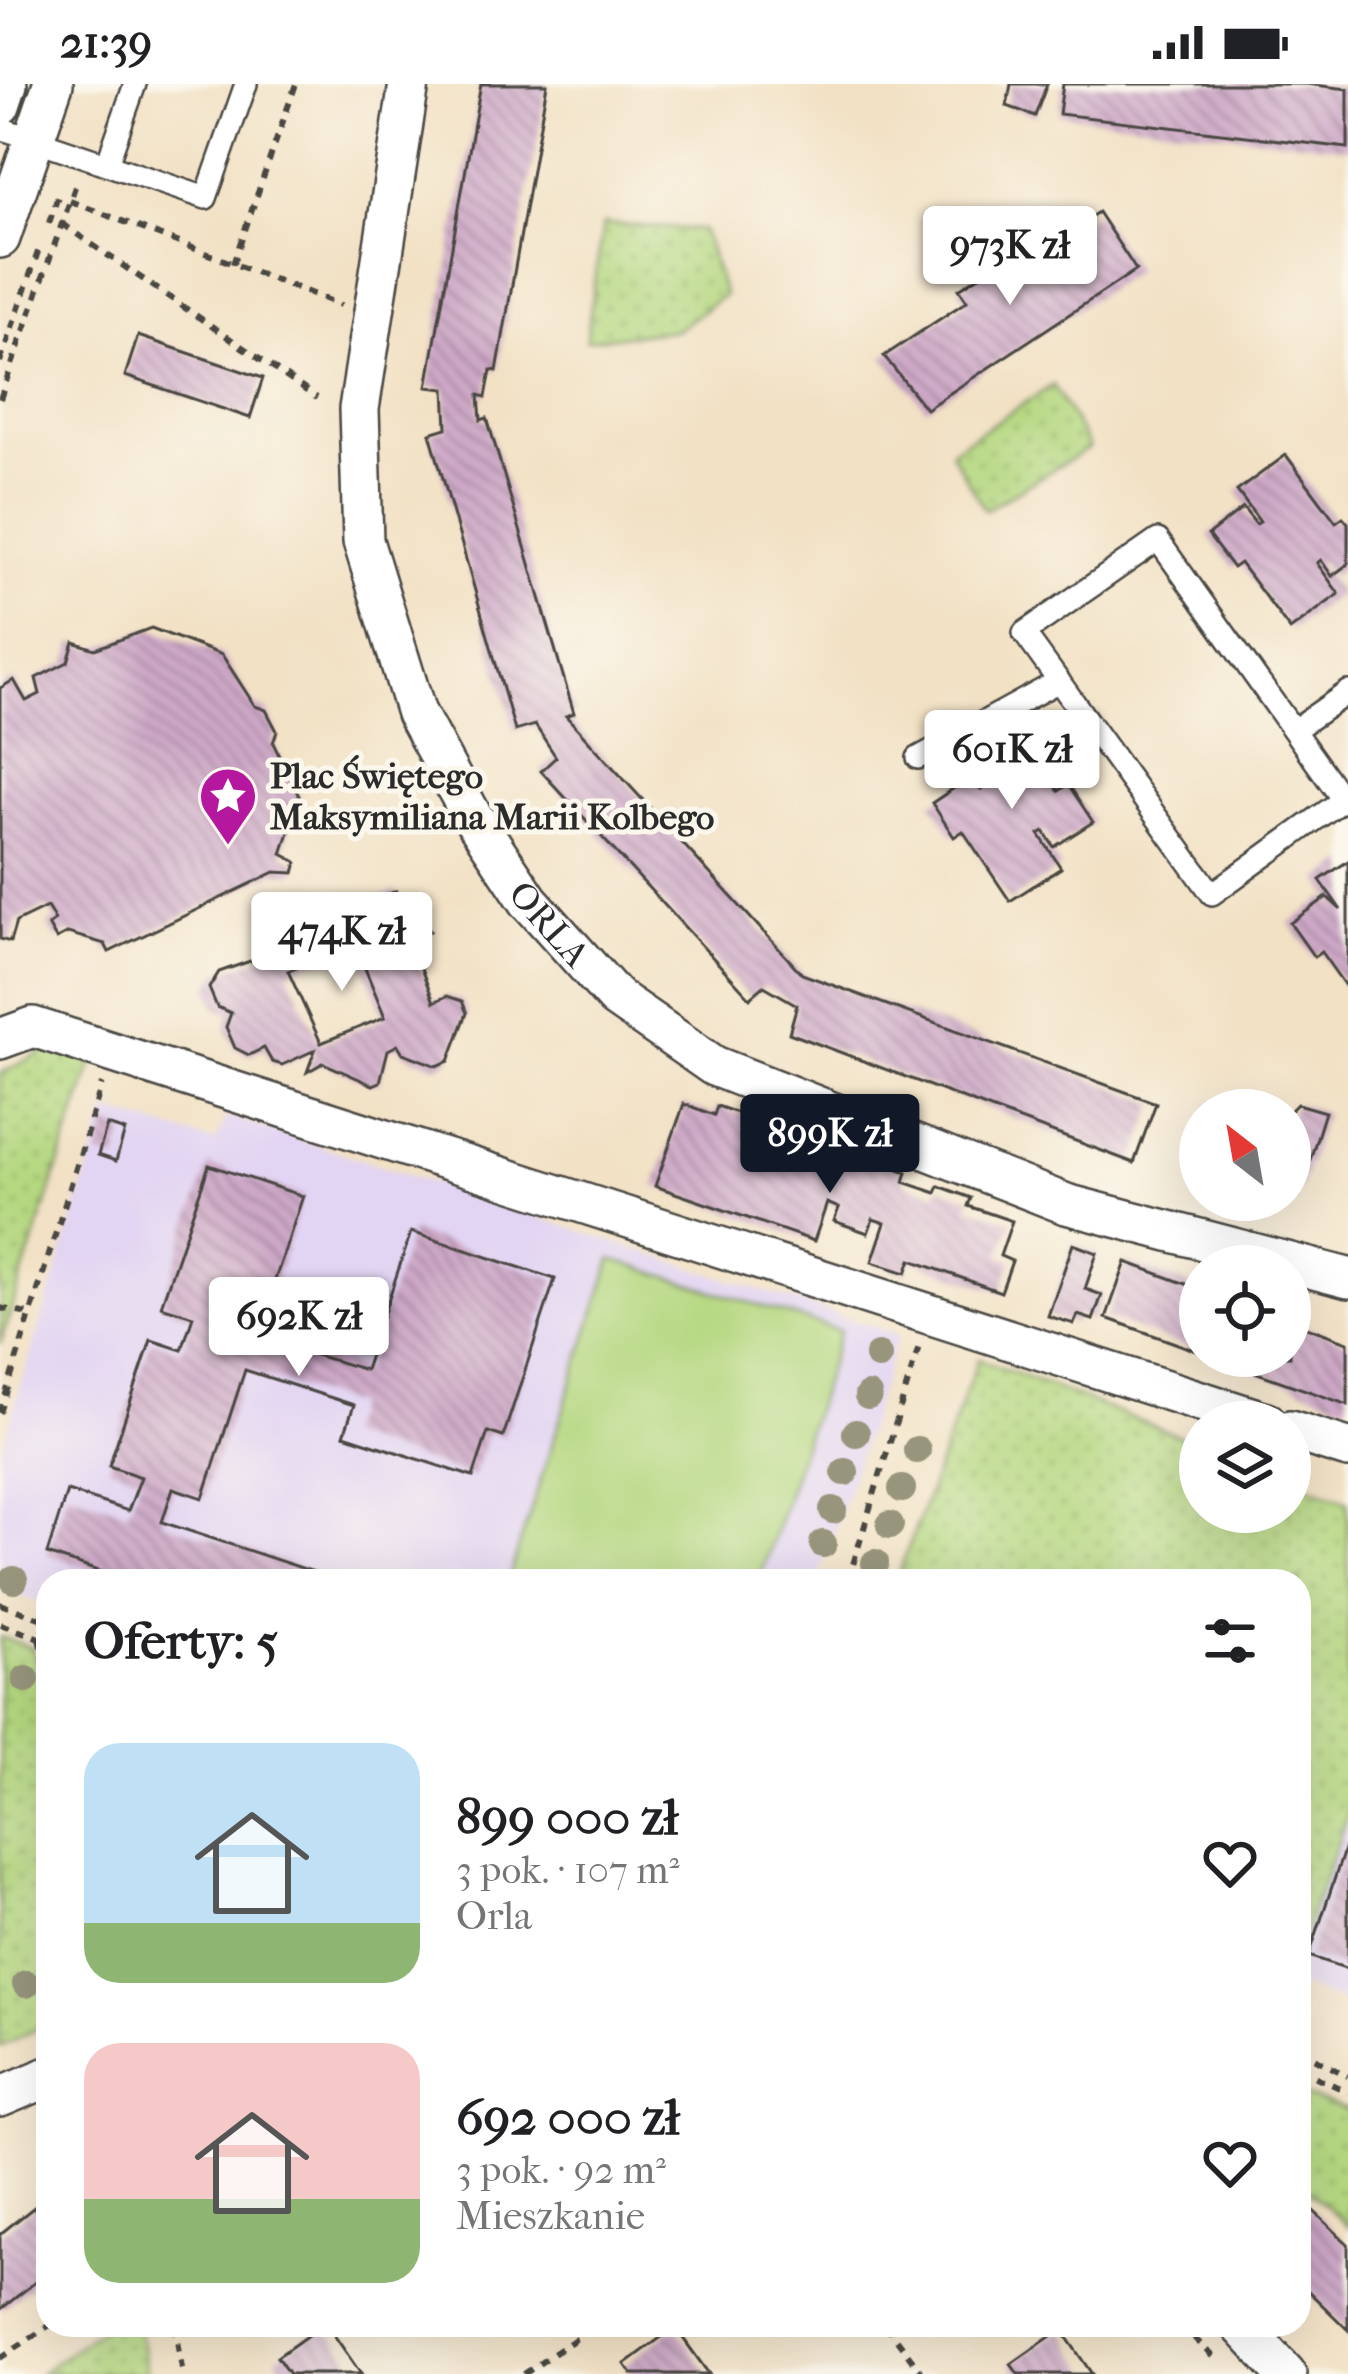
<!DOCTYPE html>
<html lang="pl">
<meta charset="utf-8">
<style>
body{margin:0;font-family:"IM FELL French Canon",serif;background:#f6f6f6;color:#202124;height:100vh;display:flex;flex-direction:column;font-size:45px;white-space:nowrap}
*{box-sizing:border-box;margin:0}
p{font-size:39px;color:#757577}
.icon{flex:none;width:66px;height:66px;fill:none;stroke:currentColor;stroke-width:2;stroke-linecap:round;stroke-linejoin:round}
.map{position:relative;flex:1;overflow:hidden}
.details{position:absolute;left:36px;top:1485px;width:1275px;height:768px;display:flex;flex-direction:column;background:#fff;border-radius:36px;box-shadow:0 12px 48px #0002}
.details>*{flex:none}
.needle{width:78px;rotate:329deg}
.fabs{position:absolute;left:1179px;top:1005px;display:grid;gap:24px}
.fabs a{display:grid;place-items:center;width:132px;height:132px;border-radius:50%;background:#fff;box-shadow:0 12px 48px #0002;font-size:60px}
.price{position:absolute;translate:-50% -102px;padding:0 27px;border-radius:12px;background:#fff;color:#222;font-size:39px;line-height:78px;filter:drop-shadow(0 3px 6px #0008)}
.price::after{content:'';position:absolute;left:50%;top:72px;width:36px;height:27px;margin-left:-18px;background:inherit;clip-path:polygon(0 0,100% 0,50% 100%)}
.price.on{background:#111827;color:#fff}
ul{padding:0;list-style:none}
li{display:flex;align-items:center;gap:36px;height:300px;padding:0 48px}
li span{display:grid;place-items:center;flex:none;width:336px;height:240px;border-radius:36px;color:#555}
li>.icon{margin-inline-start:auto}
span .icon{width:144px;height:144px;fill:#fffc;stroke-width:1}
li b{font-size:51px}
h2{display:flex;justify-content:space-between;align-items:center;height:144px;padding:0 48px;font-size:51px}
.status{display:flex;justify-content:space-between;align-items:center;height:84px;padding:0 60px;background:#fff;direction:ltr}
.status svg{height:33px;fill:currentColor}
.map>svg:first-child{display:block}
</style>
<div class="status"><b>21:39</b><svg viewBox="0 0 49 12"><path d="M0 12V9h3v3zM5 12V6h3v6zM10 12V3h3v9zM15 12V0h3v12zM26 1h20v11H26zM47 4h2v5h-2z"/></svg></div>
<div class="map">
<svg width="1348" height="2290" viewBox="0 0 1348 2290">
<defs>
<pattern id="park-dots" width="8" height="8" patternUnits="userSpaceOnUse" patternTransform="scale(3)"><rect width="8" height="8" fill="#b4d77f"/><path d="M2 2h.1M6 6h.1" fill="none" stroke="#9bb96e" stroke-width="1.8" stroke-linecap="round"/></pattern>
<pattern id="building-back-hatch" width="6" height="6" patternUnits="userSpaceOnUse" patternTransform="scale(3)"><rect width="6" height="6" fill="#cea8c7"/><path d="M-1 5l2 2M0 0l6 6M5-1l2 2" fill="none" stroke="#a789a2"/></pattern>
</defs>
<rect width="100%" height="100%" fill="#fbf7ec"/>
<filter id="ink" filterUnits="userSpaceOnUse"><feTurbulence type="fractalNoise" baseFrequency=".00833" numOctaves="2"/><feDisplacementMap in="SourceGraphic" scale="24" xChannelSelector="R" yChannelSelector="G"/><feConvolveMatrix kernelMatrix="1 2 1 2 8 2 1 2 1" color-interpolation-filters="sRGB"/></filter>
<filter id="wash" filterUnits="userSpaceOnUse"><feTurbulence type="fractalNoise" baseFrequency=".004" numOctaves="4" result="noise"/><feDisplacementMap in="SourceGraphic" scale="48" xChannelSelector="R" yChannelSelector="G"/><feGaussianBlur stdDeviation="2.7" result="paint"/><feColorMatrix in="noise" values="0 0 0 0 0 0 0 0 0 0 0 0 0 0 0 0 0 1.4 0 .05"/><feComposite in="paint" operator="in"/></filter>
<g filter="url(#wash)">
<rect width="100%" height="100%" fill="#f2e1c4"/>
<g fill="#e2d4f3">
<path d="M107 1027 215 1058 228 1032 898 1251 818 1497H48V1521L0 1506V1370Z"/>
<path d="M1348 1731V1920L1299 1902V1863Z"/>
</g>
<path fill="#b4d77f" stroke="#708155" stroke-width="3" d="M612 1175 840 1247 759 1497H508Z"/>
<g fill="url(#park-dots)" stroke="#708155" stroke-width="3">
<path d="M603 140 703 146 724 211 676 246 586 256Z"/>
<path d="M1053 301 1089 364 985 426 950 367Z"/>
<path d="M53 963 93 978 0 1260V990Z"/>
<path d="M978 1275 1200 1360V1428H1290V1395L1348 1417V1731L1299 1863V1497H896Z"/>
<path d="M0 1553 33 1564 48 1636V1939L0 1963Z"/>
<path d="M1299 2011 1348 2026V2142L1299 2097Z"/>
<path d="M107 2241H138L147 2290H39Z"/>
</g>
<g id="blocks">
<g fill="url(#building-back-hatch)" fill-rule="evenodd">
<path d="M481 0H547L497 287 491 286 486 313 479 311 481 336 487 334 574 629 566 632 802 890 1156 1019 1134 1079 789 949 797 921 764 902 750 914 541 687 556 673 535 641 515 647 430 349 447 344 445 305 427 303Z"/>
<path d="M1011 0H1047L1035 32 1007 22Z"/>
<path d="M1063 0H1306L1348 5V64L1059 30Z"/>
<path d="M1098 128 1136 186 926 325 884 272 967 217 959 205 979 192 966 173 988 158 1007 188Z"/>
<path d="M138 252 263 294 250 334 125 292Z"/>
<path d="M1286 371 1336 438 1343 433 1348 439V480L1332 492 1321 476 1317 479 1339 510 1290 546 1240 479 1233 484 1208 451 1243 424 1256 440 1260 438 1237 407Z"/>
<path d="M151 544 222 571 255 622 266 626 277 647 273 659 300 714 282 770 297 778 294 789 275 788 109 868 105 860 68 849 56 855 48 841 55 836 47 823 16 838 10 858 0 855V604L14 596 26 617 40 610 36 594 68 578 74 558 95 565Z"/>
<path d="M1014 638 1059 707 1068 700 1093 738 1054 763 1044 747 1039 750 1061 784 1010 817 963 747 954 753 932 719 969 694 983 707 961 674Z"/>
<path d="M1348 777V906L1321 868 1314 873 1290 839 1327 813 1341 826 1320 796Z"/>
<path d="M396 807 402 831 421 830 430 847 410 856 434 918 447 912 462 917 467 929 449 977 437 982 403 969 398 961 388 966 380 998 373 1001 323 979 307 988 315 966 282 981 272 978 264 964 249 971 235 964 226 943 231 929 217 923 209 904 219 888 290 863 282 842 353 813 357 823ZM355 860 385 933 321 959 288 887Z"/>
<path d="M1232 1016 1247 1020 1248 1026H1207L1209 1018 1224 1023Z"/>
<path d="M684 1020 714 1031 717 1022 780 1044 777 1054 838 1076 843 1065 907 1088 904 1098 936 1109 939 1102 971 1114 968 1122 1012 1137 1000 1172 1012 1177 1001 1208 911 1176 906 1189 872 1178 885 1139 873 1135 868 1149 834 1137 839 1124 827 1119 814 1157 655 1102Z"/>
<path d="M1297 1020 1325 1028 1301 1105 1290 1102V1027Z"/>
<path d="M107 1041 125 1047 116 1077 98 1071Z"/>
<path d="M209 1081 303 1112 256 1253 365 1286 411 1148 555 1195 503 1353 488 1348 473 1393 344 1351 354 1321 245 1286 203 1414 173 1404 162 1438 341 1497H128L47 1470 67 1407 128 1427 141 1393 109 1382 151 1256 182 1266 193 1232 161 1222Z"/>
<path d="M1073 1160 1097 1169 1085 1205 1102 1211 1093 1236 1078 1231 1074 1240 1048 1232Z"/>
<path d="M1126 1178 1200 1205V1268L1106 1234Z"/>
<path d="M1290 1237 1348 1258V1321L1212 1273 1290 1272Z"/>
<path d="M1347 1757H1348V1885L1309 1872Z"/>
<path d="M48 2112V2188L0 2226V2150Z"/>
<path d="M1299 2113 1348 2160V2246L1299 2198Z"/>
<path d="M322 2241H327L361 2290H289L277 2273Z"/>
<path d="M675 2243 709 2290H632L625 2280Z"/>
<path d="M1061 2245 1092 2290H1018L1011 2280Z"/>
</g>
</g>
</g>
<g filter="url(#ink)">
<use href="#blocks" fill-opacity="0" stroke="#494642" stroke-width="3"/>
<g fill="none" stroke-linecap="round" stroke-linejoin="round">
<defs>
<g id="lane">
<path d="M0 44 206 114 246 0"/>
<path d="M107 80 135 0"/>
<path d="M1294 646 1348 608"/>
<path d="M918 674 1059 597"/>
<path d="M1343 716 1158 456 1024 549 1212 810 1348 712"/>
</g>
<g id="street">
<path id="s1" d="M409 0 359 325 363 457 416 629 469 727 529 817 616 914 714 982 1066 1120 1348 1194"/>
<path d="M0 21 7 0"/>
<path d="M0 154 53 0"/>
<path d="M0 955 33 943 1266 1338"/>
<path d="M1290 1346 1348 1364"/>
<path d="M0 2013 48 1993"/>
<path d="M1241 2241 1286 2290"/>
</g>
</defs>
<use href="#lane" stroke="#494642" stroke-width="26"/>
<use href="#street" stroke="#494642" stroke-width="44"/>
<g stroke="#494642" stroke-width="6" stroke-dasharray="9 9" stroke-linecap="butt">
<path d="M70 117 341 221"/>
<path d="M49 139 60 106"/>
<path d="M62 140 317 314"/>
<path d="M233 180 296 0"/>
<path d="M0 278 40 162"/>
<path d="M0 315 76 100"/>
<path d="M0 1224 32 1231"/>
<path d="M0 1329 102 1000"/>
<path d="M848 1497 919 1262"/>
<path d="M0 1520 48 1537"/>
<path d="M0 1540 48 1557"/>
<path d="M39 1554 48 1595"/>
<path d="M1299 1966 1348 1992"/>
<path d="M1299 1985 1348 2008"/>
<path d="M174 2241 183 2290"/>
<path d="M886 2241 923 2290"/>
<path d="M1181 2241 1218 2277"/>
<path d="M0 2274 50 2241"/>
<path d="M524 2290 596 2241"/>
</g>
<use href="#lane" stroke="#fff" stroke-width="21"/>
<use href="#street" stroke="#fff" stroke-width="39"/>
</g>
<g fill="#97957b">
<circle cx="878" cy="1272" r="14"/>
<circle cx="868" cy="1312" r="14"/>
<circle cx="856" cy="1349" r="14"/>
<circle cx="917" cy="1366" r="14"/>
<circle cx="845" cy="1388" r="14"/>
<circle cx="902" cy="1405" r="14"/>
<circle cx="833" cy="1426" r="14"/>
<circle cx="890" cy="1441" r="14"/>
<circle cx="823" cy="1460" r="14"/>
<circle cx="875" cy="1479" r="14"/>
<circle cx="14" cy="1496" r="14"/>
<circle cx="26" cy="1595" r="14"/>
<circle cx="26" cy="1900" r="14"/>
</g>
</g>
<defs>
<symbol id="sight-pin" viewBox="-11 -11 22 30"><path d="M0 17L-7.5 6A9.5 9.5 0 1 1 7.5 6Z" fill="#b5179e" stroke="#fbf7ec"/><path d="M0-6L1.8-2.2L6-1.7L2.9 1.2L3.7 5.4L0 3.3L-3.7 5.4L-2.9 1.2L-6-1.7L-1.8-2.2Z" fill="#fff"/></symbol>
</defs>
<g fill-rule="evenodd">
<use href="#sight-pin" x="195" y="679" width="66" height="90"/>
</g>
<g text-anchor="middle" stroke-width="10" stroke-linejoin="round" paint-order="stroke">
<g font-size="36" font-weight="bold" fill="#2b2b2b" stroke="#fbf7ec" text-anchor="start">
<text x="270" y="704">Plac Świętego<tspan x="270" dy="41">Maksymiliana Marii Kolbego</tspan></text>
</g>
<g font-size="36" fill="#2b2b2b" stroke="#fbf7ec">
<text dy="13" stroke="none"><textPath href="#s1" startOffset="891">ORLA</textPath></text>
</g>
</g>
</svg>
<div class="fabs">
<a><svg class="needle" viewBox="-14 -14 28 28"><path d="M0-13l5 13h-10z" fill="#e53935"/><path d="M0 13l5-13h-10z" fill="#757577"/></svg></a>
<a><svg class="icon" aria-label="locate" viewBox="0 0 24 24"><circle cx="12" cy="12" r="6"/><path d="M12 2v4M12 18v4M2 12h4M18 12h4"/></svg></a>
<a><svg class="icon" aria-label="layers" viewBox="0 0 24 24"><path d="M12 4l9 5-9 5-9-5zM3 14l9 5 9-5"/></svg></a>
</div>
<b class="price" style="left:1010px;top:224px">973K zł</b>
<b class="price" style="left:1012px;top:728px">601K zł</b>
<b class="price" style="left:342px;top:910px">474K zł</b>
<b class="price on" style="left:830px;top:1112px">899K zł</b>
<b class="price" style="left:299px;top:1295px">692K zł</b>
<section class="details">
<h2>Oferty: 5<svg class="icon" aria-label="filters" viewBox="0 0 24 24"><path d="M4 7h16M4 17h16"/><circle cx="9" cy="7" r="2"/><circle cx="15" cy="17" r="2"/></svg></h2>
<ul>
<li><span style="background:linear-gradient(#bfe0f5 75%,#8fb573 0)"><svg class="icon" aria-label="home" viewBox="0 0 24 24"><path d="M3 11l9-7 9 7M6 9v11h12V9"/></svg></span><div><b>899 000 zł</b><p>3 pok. · 107 m²</p><p>Orla</p></div><svg class="icon" aria-label="heart" viewBox="0 0 24 24"><path d="M12 20l-8-8c-3-5 5-10 8-4 3-6 11-1 8 4z"/></svg></li>
<li><span style="background:linear-gradient(#f6c9c9 65%,#8fb573 0)"><svg class="icon" aria-label="home" viewBox="0 0 24 24"><path d="M3 11l9-7 9 7M6 9v11h12V9"/></svg></span><div><b>692 000 zł</b><p>3 pok. · 92 m²</p><p>Mieszkanie</p></div><svg class="icon" aria-label="heart" viewBox="0 0 24 24"><path d="M12 20l-8-8c-3-5 5-10 8-4 3-6 11-1 8 4z"/></svg></li>
</ul>
</section>
</div>
